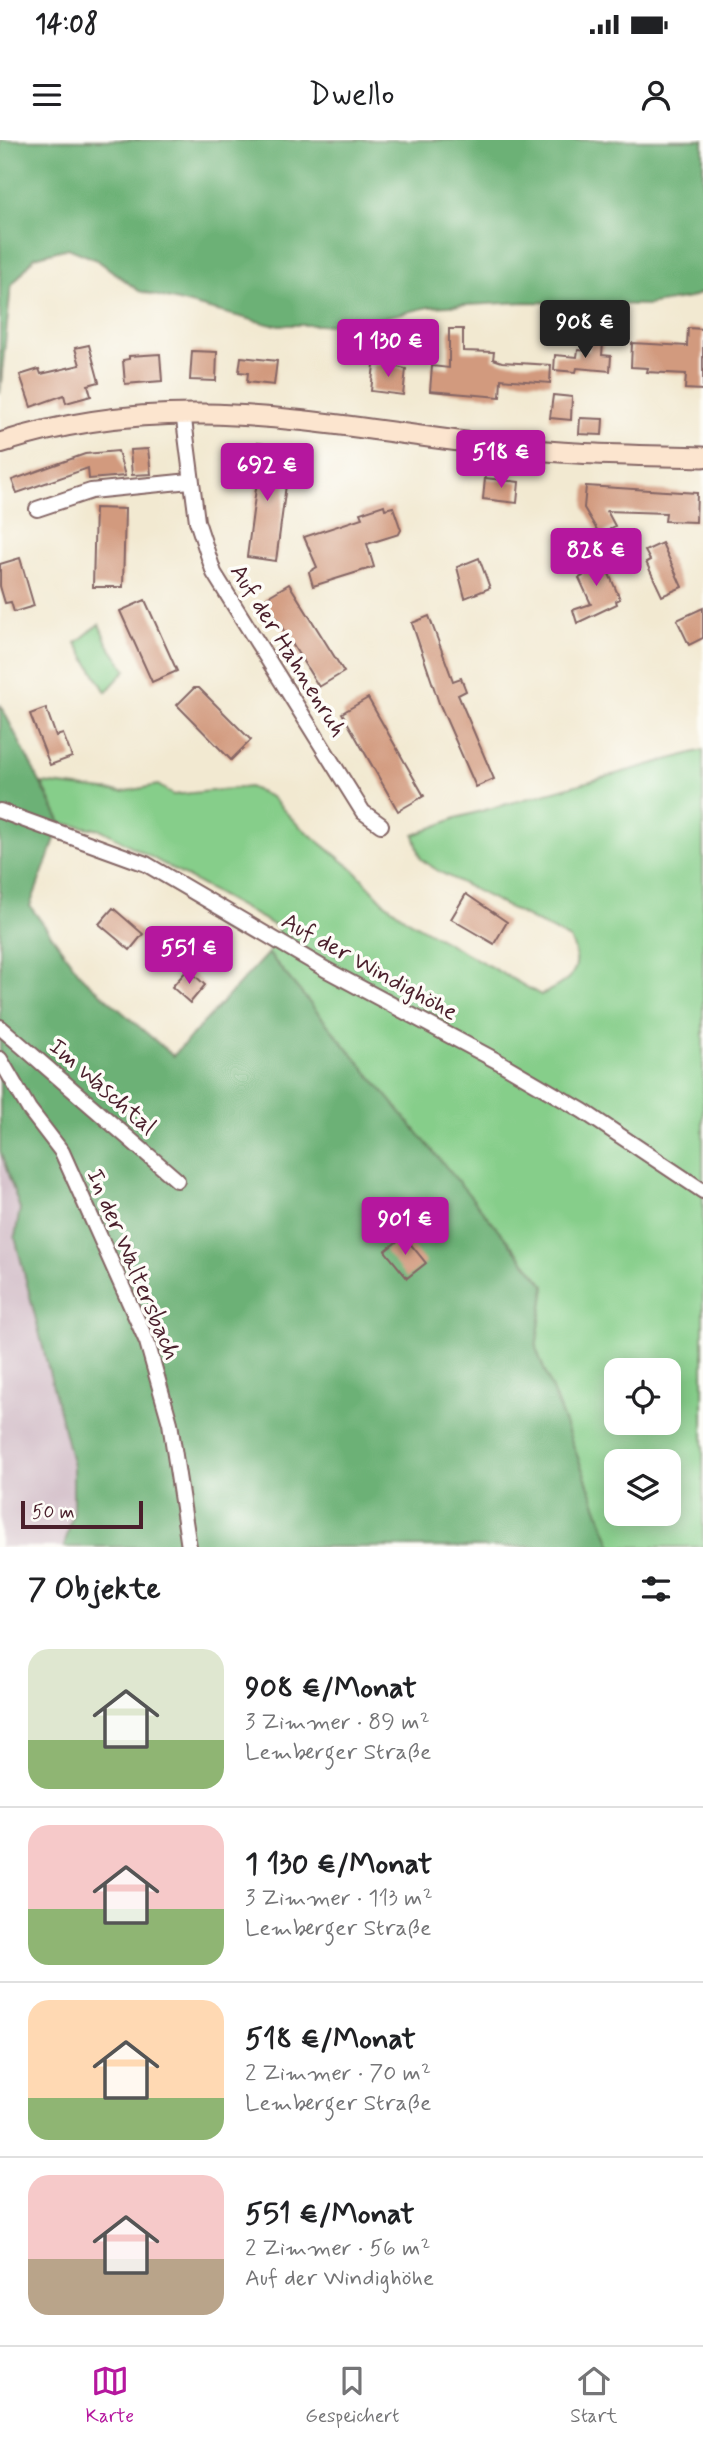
<!DOCTYPE html>
<html lang="de">
<meta charset="utf-8">
<style>
body{margin:0;font-family:Mynerve,sans-serif;background:#f6f6f6;color:#202124;height:100vh;display:flex;flex-direction:column;font-size:26px;white-space:nowrap}
*{box-sizing:border-box;margin:0}
p{font-size:23px;color:#757577}
.icon{flex:none;width:38px;height:38px;fill:none;stroke:currentColor;stroke-width:2;stroke-linecap:round;stroke-linejoin:round}
.map{position:relative;height:1407px;overflow:hidden}
.drawer{display:flex;flex-direction:column;background:#fff;flex:1}
.drawer>*{flex:none}
.buttons{position:absolute;left:604px;top:1218px;display:grid;gap:14px}
.buttons a{display:grid;place-items:center;width:77px;height:77px;border-radius:14px;background:#fff;box-shadow:0 4px 18px #0003;font-size:35px}
.scale{position:absolute;left:21px;bottom:18px;width:122px;box-sizing:border-box;padding-left:7px;border:4px solid #4a1f2b;border-top:0;font-size:19px;line-height:24px;white-space:nowrap;color:#4a1f2b;-webkit-text-stroke:5px #fdfcf7;paint-order:stroke}
.price{position:absolute;translate:-50% -60px;padding:0 16px;border-radius:7px;background:#b5179e;color:#fff;font-size:23px;line-height:46px;filter:drop-shadow(0 2px 4px #0008)}
.price::after{content:'';position:absolute;left:50%;top:42px;width:21px;height:16px;margin-left:-10px;background:inherit;clip-path:polygon(0 0,100% 0,50% 100%)}
.price.active{background:#222;color:#fff}
ul{padding:0;list-style:none}
li{display:flex;align-items:center;gap:21px;height:175px;padding:0 28px}
li+li{border-top:2px solid #e0e0e0}
li span{display:grid;place-items:center;flex:none;width:196px;height:140px;border-radius:21px;color:#555}
li>.icon{margin-inline-start:auto}
span .icon{width:84px;height:84px;fill:#fffc;stroke-width:1}
li b{font-size:30px}
h2{display:flex;justify-content:space-between;align-items:center;height:84px;padding:0 28px;font-size:30px}
.status{display:flex;justify-content:space-between;align-items:center;height:49px;padding:0 35px;background:#fff;direction:ltr}
.status svg{height:19px;fill:currentColor}
header{display:flex;justify-content:space-between;align-items:center;height:91px;padding:0 28px;background:#fff;font-size:32px;font-weight:600}
.tab-bar{display:flex;justify-content:space-around;align-items:center;height:98px;border-top:2px solid #e0e0e0;background:#fff;font-size:19px;color:#757577}
.tab-bar a{display:grid;justify-items:center;gap:4px}
.tab-bar .active{color:#b5179e}
.map>svg:first-child{display:block}
</style>
<div class="status"><b>14:08</b><svg viewBox="0 0 49 12"><path d="M0 12V9h3v3zM5 12V6h3v6zM10 12V3h3v9zM15 12V0h3v12zM26 1h20v11H26zM47 4h2v5h-2z"/></svg></div>
<header><svg class="icon" aria-label="menu" viewBox="0 0 24 24"><path d="M4 6h16M4 12h16M4 18h16"/></svg>Dwello<svg class="icon" aria-label="person" viewBox="0 0 24 24"><circle cx="12" cy="8" r="4"/><path d="M4 21q1-7 8-7t8 7"/></svg></header>
<div class="map">
<svg width="703" height="1407" viewBox="0 0 703 1407">
<rect width="100%" height="100%" fill="#fdfcf7"/>
<filter id="ink" filterUnits="userSpaceOnUse"><feTurbulence type="fractalNoise" baseFrequency=".0143" numOctaves="2"/><feDisplacementMap in="SourceGraphic" scale="14" xChannelSelector="R" yChannelSelector="G"/><feConvolveMatrix kernelMatrix="1 2 1 2 8 2 1 2 1" color-interpolation-filters="sRGB"/></filter>
<filter id="wash" filterUnits="userSpaceOnUse"><feTurbulence type="fractalNoise" baseFrequency=".00686" numOctaves="4" result="noise"/><feDisplacementMap in="SourceGraphic" scale="28" xChannelSelector="R" yChannelSelector="G"/><feGaussianBlur stdDeviation="1.57" result="paint"/><feColorMatrix in="noise" values="0 0 0 0 0 0 0 0 0 0 0 0 0 0 0 0 0 1.4 0 .05"/><feComposite in="paint" operator="in"/></filter>
<g filter="url(#wash)">
<rect width="100%" height="100%" fill="#f2e9d1"/>
<path fill="#d2bdc8" d="M0 1011 20 1070 15 1097 73 1326V1373L64 1407H0Z"/>
<g fill="#86ce8a" stroke="#68765a" stroke-width="2" fill-rule="evenodd">
<path d="M99 484 107 503 126 530 106 552 76 503Z"/>
<path d="M703 610V1407H612L536 1208 545 1146 268 813 279 788 102 690 61 683 42 643 122 652 158 645 173 655 249 647 271 657 297 684 354 730 385 763 409 781 541 855C568 841 587 831 570 799L438 731 421 719 414 695 456 678ZM616 1230H668V1283H616ZM616 1321H668V1374H616Z"/>
</g>
<g fill="#6cb176" stroke="#5b6850" stroke-width="2">
<path d="M0 0H703V152L690 158 647 165 525 162 429 167 350 185H272L139 151 97 120 68 108 35 117 11 146 0 253Z"/>
<path d="M0 564 61 683 30 766 83 838 173 916 268 813 545 1146 536 1208 612 1407H64L73 1373V1326L15 1097 20 1069 0 1011Z"/>
</g>
<g id="blocks">
<g fill="#d29a7e">
<path d="M688 188 703 189V250L685 249 686 234 647 232 648 228 631 227 632 203 687 206Z"/>
<path d="M449 189H463V211L494 212 493 219 502 222 551 225 550 243 501 239 500 257 430 251 432 226 449 228Z"/>
<path d="M590 202 603 203 602 215 611 216 610 231 577 228 576 232 554 230 555 215 577 217 578 210 589 211Z"/>
<path d="M89 205 99 242 88 245 91 256 66 263 64 255 31 267 20 235 39 229 41 234 80 225 75 208Z"/>
<path d="M192 211 217 212 216 241 190 240Z"/>
<path d="M160 214 162 241 125 244 123 220 129 219V216Z"/>
<path d="M241 217 277 221 274 245 247 242 248 233 239 232Z"/>
<path d="M383 224 406 229 403 255 371 251 374 225Z"/>
<path d="M553 255 572 257 571 280 550 278Z"/>
<path d="M580 278 603 279 602 295 579 294Z"/>
<path d="M258 303 286 307 281 344 286 345 276 421 247 417 257 341H253Z"/>
<path d="M148 309 151 334 132 335 130 310Z"/>
<path d="M118 311 125 336 89 339 88 328 17 353 12 340 85 314Z"/>
<path d="M485 338 519 342 517 363 483 359Z"/>
<path d="M586 346 697 353 696 382 665 381 666 373 607 371 615 386 600 395 584 368Z"/>
<path d="M384 365 385 369 393 367 401 390 399 394 367 404 374 427 313 446 309 432 317 427 304 397 362 378 360 373Z"/>
<path d="M95 368 125 369 123 447H93Z"/>
<path d="M662 403 682 447 662 456 646 422 650 420 645 411Z"/>
<path d="M600 413 620 459 616 461 617 464 577 483 573 470 591 464 579 438 583 436 577 424Z"/>
<path d="M20 418 34 466 14 472 11 462 5 463 0 446V424Z"/>
<path d="M479 418 490 448 465 458 457 427Z"/>
<path d="M289 444 344 532 319 547 264 459Z"/>
<path d="M145 460 177 531 152 542 120 471Z"/>
<path d="M703 468V498L689 505 677 480Z"/>
<path d="M429 476 453 541 461 538 466 551 458 555 494 639 476 647 439 563 412 483Z"/>
<path d="M194 548H199L251 600 231 620 177 565Z"/>
<path d="M368 558 424 656 398 671 342 573Z"/>
<path d="M46 568 56 596 63 594 72 617 50 625 30 574Z"/>
<path d="M466 754 507 782 494 804 451 779Z"/>
<path d="M113 768 143 794 130 810 99 784Z"/>
<path d="M188 829 205 845 190 863 172 847Z"/>
<path d="M404 1096 426 1123 407 1138 385 1111Z"/>
</g>
</g>
</g>
<g filter="url(#ink)">
<use href="#blocks" fill-opacity="0" stroke="#856665" stroke-width="2"/>
<g fill="none" stroke-linecap="round" stroke-linejoin="round">
<defs>
<g id="street">
<path d="M183 272 197 381 214 433 363 672 381 685"/>
<path d="M37 369 91 351 190 341"/>
<path d="M0 671 146 724 325 829 499 922 583 971 703 1051"/>
<path d="M0 887 177 1040"/>
<path d="M0 919 29 969 62 1012 147 1202 170 1283 189 1407"/>
</g>
<path id="secondary" d="M0 303C178 246 328 287 506 307 572 315 637 315 703 317"/>
</defs>
<use href="#street" stroke="#856665" stroke-width="18"/>
<use href="#secondary" stroke="#856665" stroke-width="23"/>
<use href="#street" stroke="#fff" stroke-width="14"/>
<use href="#secondary" stroke="#fce5cf" stroke-width="19"/>
</g>
</g>
<g text-anchor="middle" stroke-width="7" stroke-linejoin="round" paint-order="stroke">
<g font-size="24" fill="#4a1f2b" stroke="#fdfcf7">
<text transform="translate(289 510) rotate(58)" y="8">Auf der Hahnenruh</text>
<text transform="translate(370 826) rotate(29)" y="8">Auf der Windighöhe</text>
<text transform="translate(103 946) rotate(41)" y="8">Im Waschtal</text>
<text transform="translate(134 1124) rotate(67)" y="8">In der Waltersbach</text>
</g>
</g>
</svg>
<div class="buttons">
<a><svg class="icon" aria-label="locate" viewBox="0 0 24 24"><circle cx="12" cy="12" r="6"/><path d="M12 2v4M12 18v4M2 12h4M18 12h4"/></svg></a>
<a><svg class="icon" aria-label="layers" viewBox="0 0 24 24"><path d="M12 4l9 5-9 5-9-5zM3 14l9 5 9-5"/></svg></a>
</div>
<div class="scale">50 m</div>
<b class="price active" style="left:585px;top:220px">908 €</b>
<b class="price" style="left:388px;top:239px">1 130 €</b>
<b class="price" style="left:501px;top:350px">518 €</b>
<b class="price" style="left:267px;top:363px">692 €</b>
<b class="price" style="left:596px;top:448px">828 €</b>
<b class="price" style="left:189px;top:846px">551 €</b>
<b class="price" style="left:405px;top:1117px">901 €</b>
</div>
<section class="drawer">
<h2>7 Objekte<svg class="icon" aria-label="filters" viewBox="0 0 24 24"><path d="M4 7h16M4 17h16"/><circle cx="9" cy="7" r="2"/><circle cx="15" cy="17" r="2"/></svg></h2>
<ul>
<li><span style="background:linear-gradient(#dfe7d0 65%,#8fb573 0)"><svg class="icon" aria-label="home" viewBox="0 0 24 24"><path d="M3 11l9-7 9 7M6 9v11h12V9"/></svg></span><div><b>908 €/Monat</b><p>3 Zimmer · 89 m²</p><p>Lemberger Straße</p></div></li>
<li><span style="background:linear-gradient(#f6c9c9 60%,#8fb573 0)"><svg class="icon" aria-label="home" viewBox="0 0 24 24"><path d="M3 11l9-7 9 7M6 9v11h12V9"/></svg></span><div><b>1 130 €/Monat</b><p>3 Zimmer · 113 m²</p><p>Lemberger Straße</p></div></li>
<li><span style="background:linear-gradient(#ffd9b3 70%,#8fb573 0)"><svg class="icon" aria-label="home" viewBox="0 0 24 24"><path d="M3 11l9-7 9 7M6 9v11h12V9"/></svg></span><div><b>518 €/Monat</b><p>2 Zimmer · 70 m²</p><p>Lemberger Straße</p></div></li>
<li><span style="background:linear-gradient(#f6c9c9 60%,#b9a48a 0)"><svg class="icon" aria-label="home" viewBox="0 0 24 24"><path d="M3 11l9-7 9 7M6 9v11h12V9"/></svg></span><div><b>551 €/Monat</b><p>2 Zimmer · 56 m²</p><p>Auf der Windighöhe</p></div></li>
</ul>
</section>
<nav class="tab-bar">
<a class="active"><svg class="icon" aria-label="map" viewBox="0 0 24 24"><path d="M3 6l6-2 6 2 6-2v14l-6 2-6-2-6 2zM9 4v14M15 6v14"/></svg>Karte</a>
<a><svg class="icon" aria-label="saved" viewBox="0 0 24 24"><path d="M7 4h10v16l-5-4-5 4z"/></svg>Gespeichert</a>
<a><svg class="icon" aria-label="home" viewBox="0 0 24 24"><path d="M3 11l9-7 9 7M6 9v11h12V9"/></svg>Start</a>
</nav>
